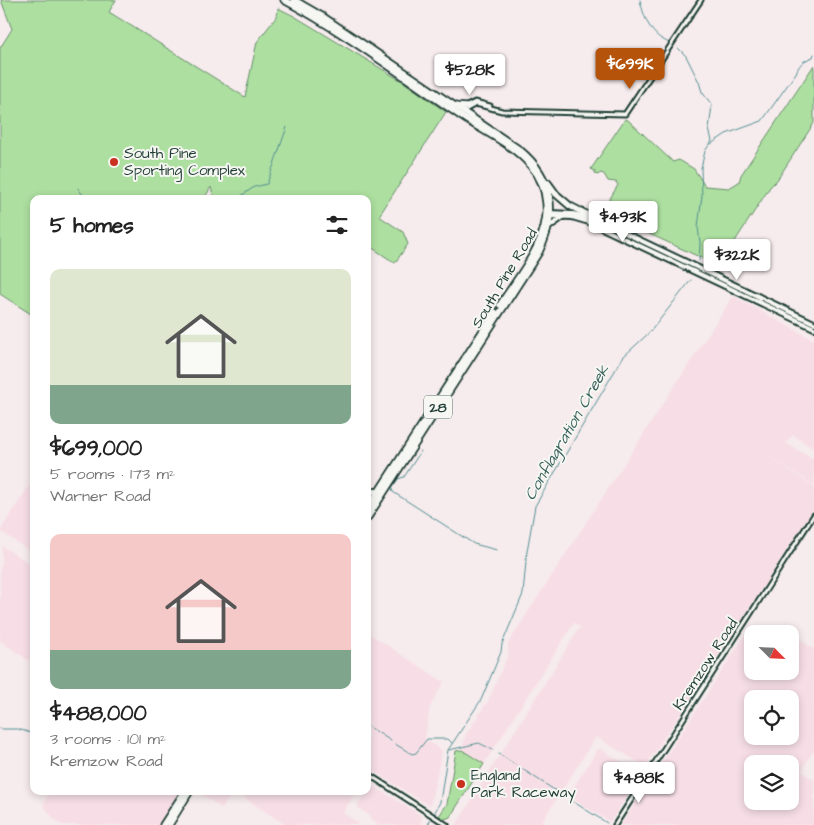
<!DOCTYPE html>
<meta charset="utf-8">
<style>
body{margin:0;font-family:"Architects Daughter",sans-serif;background:#f2f2f2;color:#222;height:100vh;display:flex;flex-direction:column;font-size:19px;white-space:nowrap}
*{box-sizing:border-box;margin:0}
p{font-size:16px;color:#767676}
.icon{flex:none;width:28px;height:28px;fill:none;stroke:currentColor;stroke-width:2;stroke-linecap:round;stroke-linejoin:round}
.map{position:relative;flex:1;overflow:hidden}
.panel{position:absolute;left:30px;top:195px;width:341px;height:600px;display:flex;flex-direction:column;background:#fff;border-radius:10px;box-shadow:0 2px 8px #0003}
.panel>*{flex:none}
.needle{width:32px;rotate:114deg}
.controls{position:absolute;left:744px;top:625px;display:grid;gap:10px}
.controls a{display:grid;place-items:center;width:55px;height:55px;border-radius:10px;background:#fff;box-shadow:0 2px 8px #0003;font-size:25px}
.price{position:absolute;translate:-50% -42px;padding:0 11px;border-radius:5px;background:#fff;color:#222;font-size:16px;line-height:32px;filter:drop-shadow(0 1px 2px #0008)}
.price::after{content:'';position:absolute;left:50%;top:30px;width:15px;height:11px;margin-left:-8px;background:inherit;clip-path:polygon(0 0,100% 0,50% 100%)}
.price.selected{background:#b45309;color:#fff}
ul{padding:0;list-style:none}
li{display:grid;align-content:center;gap:10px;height:265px;padding:0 20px}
li span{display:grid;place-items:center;height:155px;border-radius:10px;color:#555}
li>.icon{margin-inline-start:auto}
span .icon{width:90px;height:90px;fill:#fffc;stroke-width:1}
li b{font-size:21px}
h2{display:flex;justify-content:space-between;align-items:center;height:60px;padding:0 20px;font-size:21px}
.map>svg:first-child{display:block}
</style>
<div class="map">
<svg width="814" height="825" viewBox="0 0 814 825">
<rect width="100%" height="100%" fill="#f6ebed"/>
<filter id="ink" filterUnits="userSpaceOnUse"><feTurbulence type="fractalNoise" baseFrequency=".02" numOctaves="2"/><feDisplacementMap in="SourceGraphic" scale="10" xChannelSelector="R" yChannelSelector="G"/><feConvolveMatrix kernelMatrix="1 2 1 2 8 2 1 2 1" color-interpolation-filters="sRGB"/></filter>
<g filter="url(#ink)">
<g fill="#f7dee6" fill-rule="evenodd">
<path d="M733 296 814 340V449L793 435 786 443 814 460V485L762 452 814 486V508L691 698 645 766 596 737 541 823 543 825H456L580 627 574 623 484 764 462 750 465 736 488 701 508 655V643Z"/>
<path d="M34 478V554L0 531Z"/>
<path d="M2 546 34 566V664L0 641V568L2 564Z"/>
<path d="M783 629 814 649V750L801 771 814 780V825H621L746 634ZM752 634H790V671H752ZM752 699H790V736H752ZM752 764H790V801H752Z"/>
<path d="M368 633 444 682 430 707 425 739 442 751 430 806 368 768V729L370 725 368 724Z"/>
<path d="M598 749H601L639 773 640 776 610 822 568 796Z"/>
<path d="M372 785 422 816 420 825H379L369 818 370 816 358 808V804L366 791H368V788Z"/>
<path d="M50 791H181L161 825H62L54 819 43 805Z"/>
<path d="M196 791H356L343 813 360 824 286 825 234 791 222 808Z"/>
</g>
<g fill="#addfa0" stroke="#668e6a">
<path d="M1 0H116L109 12 245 97 257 42 277 16 278 8 294 16 405 83 446 112 379 216 403 232 408 244 395 263 368 245V199H214L211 187 204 199H34V316L0 294V48L12 29Z"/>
<path d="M814 65V123L777 180 770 187 719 266 602 212 618 185 616 182 608 181 604 174 600 173 598 175 595 174V171L591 169 625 119 628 120 673 162 679 160 694 169 705 186 729 188 739 182 741 175Z"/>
<path d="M462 750 484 764 450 817 445 819 439 816 447 804 456 751Z"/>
</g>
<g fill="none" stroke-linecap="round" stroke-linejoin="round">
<g stroke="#539091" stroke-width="1">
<path d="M640 0C644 18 651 37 670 43"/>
<path d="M678 48 686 56 699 82 702 92 712 105 709 129 712 141 705 151 701 168 702 196 698 227 700 243 699 261"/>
<path d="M711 144 726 134 762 121 796 73C800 63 803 61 813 57L814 54"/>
<path d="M78 188 82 194 89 199"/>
<path d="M237 199 254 187 267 184 287 127"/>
<path d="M421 451 404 477 398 479 392 488 393 492 474 544 497 550"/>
<path d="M368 726 391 741"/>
<path d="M0 729H18L34 734"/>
<path d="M395 744 412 754 416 753 427 739H448L452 743"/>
<path d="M449 750 479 743 493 750"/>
<path d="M499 754 559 793"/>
<path d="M572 801 607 823"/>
<path d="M435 812 440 802 448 750 481 700 501 652 502 644 523 594 527 551 535 506 623 357 650 332 691 280"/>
<path d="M428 825 431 818"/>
</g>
<defs>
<g id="tertiary">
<path d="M465 107 475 102 490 106"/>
<path d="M467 109 476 104 502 111 625 114 701 0"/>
<path d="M368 774 447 825"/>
<path d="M615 825 814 515"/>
</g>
<g id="secondary">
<path d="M549 213 573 214 589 218"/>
<path d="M548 216 572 217 589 222 814 328"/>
<path d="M600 221 814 323"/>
<path d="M549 227 563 217"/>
</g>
<g id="trunk">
<path d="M284 0C346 33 403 77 462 117 484 132 512 144 530 165 539 175 545 189 546 203 550 240 519 275 500 305"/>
<path d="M294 0 325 18 520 150C554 178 558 214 539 252L368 517"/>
<path d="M453 106 466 107"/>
<path d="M548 183 556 194 570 206 602 222"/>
<path d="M368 491 378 492"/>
<path d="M368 508 495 312"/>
<path d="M163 825 185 791"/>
<path d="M169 825 190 791"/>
</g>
</defs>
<use href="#tertiary" stroke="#1f3d34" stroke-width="7"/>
<use href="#secondary" stroke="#1f3d34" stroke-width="8"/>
<use href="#trunk" stroke="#1f3d34" stroke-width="9"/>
<use href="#tertiary" stroke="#f6f6f2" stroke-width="3"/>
<use href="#secondary" stroke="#f6f6f2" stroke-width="4"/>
<use href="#trunk" stroke="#f6f6f2" stroke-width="5.5"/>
</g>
</g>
<g fill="#c8321e" stroke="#f6f6f2" stroke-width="2">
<circle cx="114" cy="162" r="5"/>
<circle cx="461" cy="784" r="5"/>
</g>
<g text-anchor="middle" stroke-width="4" stroke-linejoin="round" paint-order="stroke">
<rect fill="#f6f6f2" stroke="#60746d" stroke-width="1" x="424" y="395.5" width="28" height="23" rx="4"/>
<g font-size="14" font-weight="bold" fill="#1f3d34">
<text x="438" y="412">28</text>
</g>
<g font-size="15" fill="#1f3d34" stroke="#f6f6f2" text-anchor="start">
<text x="124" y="158">South Pine<tspan x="124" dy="17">Sporting Complex</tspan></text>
<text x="471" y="780">England<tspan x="471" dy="17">Park Raceway</tspan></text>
</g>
<g font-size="15" fill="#1f3d34" stroke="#f6f6f2">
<text transform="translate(504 278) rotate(-59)" y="5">South Pine Road</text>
<text transform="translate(705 664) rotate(-57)" y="5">Kremzow Road</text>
</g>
<g font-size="16" font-style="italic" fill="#35605b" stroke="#f6f6f2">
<text transform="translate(566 432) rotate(-60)" y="6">Conflagration Creek</text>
</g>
</g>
</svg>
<div class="controls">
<a><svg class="needle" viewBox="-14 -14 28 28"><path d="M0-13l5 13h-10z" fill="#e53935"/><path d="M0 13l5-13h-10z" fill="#767676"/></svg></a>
<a><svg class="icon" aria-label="locate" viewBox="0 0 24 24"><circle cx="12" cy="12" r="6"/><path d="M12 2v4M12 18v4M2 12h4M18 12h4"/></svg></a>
<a><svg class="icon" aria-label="layers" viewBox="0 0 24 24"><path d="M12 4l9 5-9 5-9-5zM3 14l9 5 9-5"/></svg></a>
</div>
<b class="price selected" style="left:630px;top:90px">$699K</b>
<b class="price" style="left:470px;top:96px">$528K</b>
<b class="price" style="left:623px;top:243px">$493K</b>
<b class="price" style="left:737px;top:281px">$322K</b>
<b class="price" style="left:639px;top:804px">$488K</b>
<section class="panel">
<h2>5 homes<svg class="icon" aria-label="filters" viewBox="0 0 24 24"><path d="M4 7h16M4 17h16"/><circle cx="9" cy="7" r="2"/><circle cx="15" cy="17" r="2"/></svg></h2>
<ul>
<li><span style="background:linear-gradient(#dfe7d0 75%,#7fa58c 0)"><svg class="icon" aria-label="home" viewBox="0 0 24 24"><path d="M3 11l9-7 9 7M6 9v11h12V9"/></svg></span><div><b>$699,000</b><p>5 rooms · 173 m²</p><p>Warner Road</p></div></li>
<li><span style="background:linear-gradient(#f6c9c9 75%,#7fa58c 0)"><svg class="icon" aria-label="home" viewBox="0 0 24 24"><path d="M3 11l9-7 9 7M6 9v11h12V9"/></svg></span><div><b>$488,000</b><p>3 rooms · 101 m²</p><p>Kremzow Road</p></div></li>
</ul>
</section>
</div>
